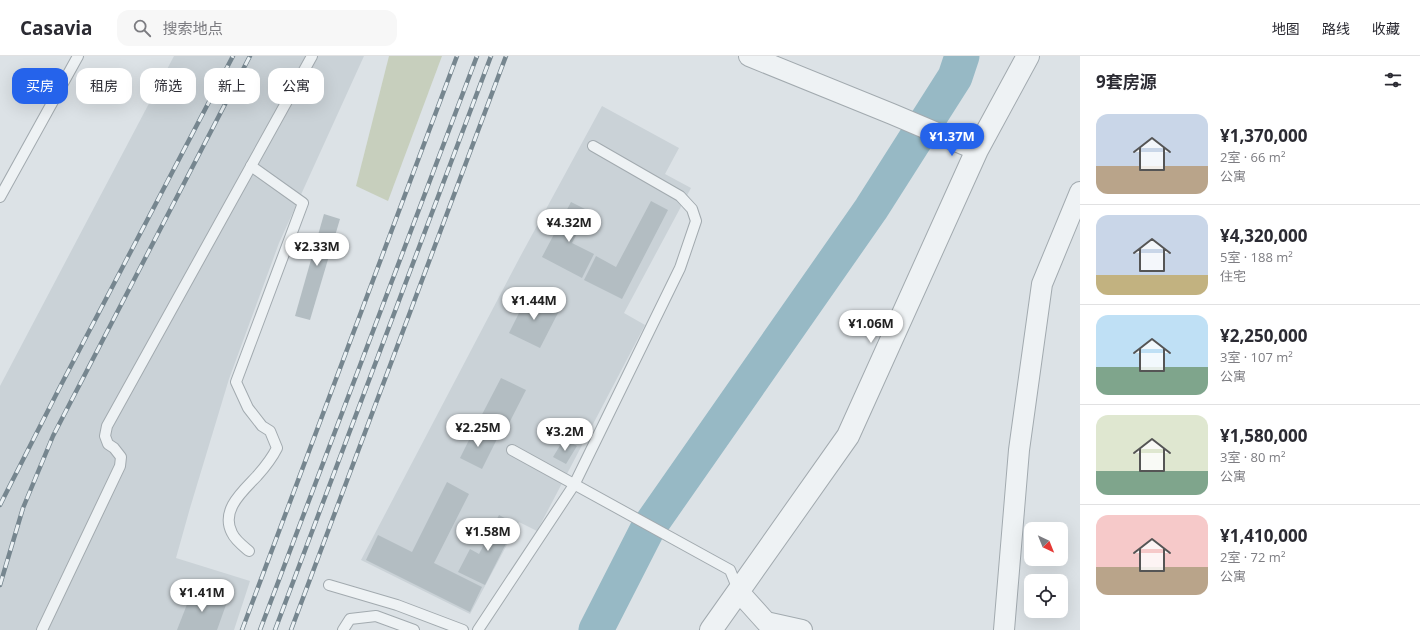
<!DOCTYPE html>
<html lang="zh">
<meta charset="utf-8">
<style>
body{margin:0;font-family:"Open Sans","Noto Sans SC",sans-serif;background:#f7f7f7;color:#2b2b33;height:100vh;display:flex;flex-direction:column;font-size:15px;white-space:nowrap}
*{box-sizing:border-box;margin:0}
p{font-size:13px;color:#7c7c81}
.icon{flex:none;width:22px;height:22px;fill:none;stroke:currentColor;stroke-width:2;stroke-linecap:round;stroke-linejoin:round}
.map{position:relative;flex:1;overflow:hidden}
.drawer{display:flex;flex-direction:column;background:#fff;width:340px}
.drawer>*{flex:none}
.top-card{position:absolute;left:12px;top:12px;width:380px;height:36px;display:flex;gap:8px}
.needle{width:26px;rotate:137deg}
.tools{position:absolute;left:1024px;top:466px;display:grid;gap:8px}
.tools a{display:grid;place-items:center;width:44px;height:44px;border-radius:8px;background:#fff;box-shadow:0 4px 16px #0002;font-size:20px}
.price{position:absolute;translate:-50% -34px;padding:0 9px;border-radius:14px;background:#fff;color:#222;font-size:13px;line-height:26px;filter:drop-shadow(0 1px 2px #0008)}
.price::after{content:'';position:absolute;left:50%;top:24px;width:12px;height:9px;margin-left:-6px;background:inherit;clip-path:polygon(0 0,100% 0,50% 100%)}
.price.active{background:#2563eb;color:#fff}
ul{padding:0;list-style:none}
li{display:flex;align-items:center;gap:12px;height:100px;padding:0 16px}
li+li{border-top:1px solid #e1e1e2}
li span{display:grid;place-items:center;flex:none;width:112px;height:80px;border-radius:12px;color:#555}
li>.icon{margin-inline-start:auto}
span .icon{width:48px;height:48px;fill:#fffc;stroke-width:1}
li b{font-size:17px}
h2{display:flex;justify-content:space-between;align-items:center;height:48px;padding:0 16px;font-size:17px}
.pill{padding:0 14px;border-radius:12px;background:#fff;box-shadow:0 4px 16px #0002;font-size:14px;line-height:36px}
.pill.active{background:#2563eb;color:#fff}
header{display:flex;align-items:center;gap:24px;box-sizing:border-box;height:56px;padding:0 20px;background:#fff;border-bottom:1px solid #e1e1e2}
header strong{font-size:19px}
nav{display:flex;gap:22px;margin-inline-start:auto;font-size:14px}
.search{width:280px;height:36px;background:#f7f7f7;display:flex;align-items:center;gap:10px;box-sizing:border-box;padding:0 14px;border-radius:12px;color:#7c7c81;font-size:15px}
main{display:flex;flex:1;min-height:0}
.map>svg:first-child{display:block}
</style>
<header>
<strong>Casavia</strong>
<div class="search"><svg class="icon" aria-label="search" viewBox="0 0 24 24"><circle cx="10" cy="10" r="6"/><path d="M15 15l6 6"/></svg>搜索地点</div>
<nav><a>地图</a><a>路线</a><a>收藏</a></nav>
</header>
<main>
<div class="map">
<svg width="1080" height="574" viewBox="0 0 1080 574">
<rect width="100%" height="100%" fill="#dce2e6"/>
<g fill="#cad2d7">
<path d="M174 0H364L279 187 229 323 190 452 176 502 250 525 234 574H0V330Z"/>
<path d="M602 50 679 92 665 118 691 132 624 257 645 269 537 475 519 466 470 558 361 504 520 201Z"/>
</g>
<path fill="#c7cfbd" d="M389 0H442L388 145 356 130Z"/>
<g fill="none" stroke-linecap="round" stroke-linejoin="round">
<path stroke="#97b9c5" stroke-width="35" d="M596 574 647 474 871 153 955 21 962 0"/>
</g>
<g fill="#b3bdc2">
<path d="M651 145 668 154 622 243 584 224 596 200 616 211Z"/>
<path d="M571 146 589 155 572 187 594 198 582 222 542 201Z"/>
<path d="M324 158 340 163 310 264 295 260Z"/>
<path d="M529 237 560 253 540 292 509 277Z"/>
<path d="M501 322 526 334 501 383 476 370Z"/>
<path d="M475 372 497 383 482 413 460 402Z"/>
<path d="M564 383 577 390 566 408 553 401Z"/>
<path d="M447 426 469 438 434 507 482 531 470 556 366 504 378 479 412 496Z"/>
<path d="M499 459 516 468 485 529 458 516 470 493 479 498Z"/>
<path d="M193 533 227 546 217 574H177Z"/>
</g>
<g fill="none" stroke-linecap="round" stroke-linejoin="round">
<defs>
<g id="service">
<path d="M0 141 78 0"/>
<path d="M512 394 730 514 739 536"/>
<path d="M249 495C243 490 235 484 232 477 220 454 243 435 257 420 265 411 272 402 277 392L270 375 262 370 248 352 236 326 303 147 251 110"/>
<path d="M329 529 397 549 463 574"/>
<path d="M42 574 120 410 121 401 114 392 108 388 105 380 107 370 312 0"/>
<path d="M343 574 350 563 376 560 414 574"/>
<path d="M478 574 574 429 680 212 696 165 692 153 680 140 593 90"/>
</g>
<g id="minor">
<path d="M749 0 892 58 977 94"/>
<path d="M739 536 766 566 802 574"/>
<path d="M1004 574 1019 394 1042 228 1080 136"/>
</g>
<path id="tertiary" d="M711 574 848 380 977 94 1028 0"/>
</defs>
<use href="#service" stroke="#a2aaaf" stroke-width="12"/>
<use href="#minor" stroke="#a2aaaf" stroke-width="22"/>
<use href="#tertiary" stroke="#a2aaaf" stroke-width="24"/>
<use href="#service" stroke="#eef2f4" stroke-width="10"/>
<use href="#minor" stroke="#eef2f4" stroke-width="20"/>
<use href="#tertiary" stroke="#eef2f4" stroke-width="22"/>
<defs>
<g id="rail">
<path d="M0 449 62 327 233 0"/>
<path d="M0 529 23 452 53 380 250 0"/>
<path d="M242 574 457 0"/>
<path d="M260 574 477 0"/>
<path d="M275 574 491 0"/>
<path d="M291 574 506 0"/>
</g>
</defs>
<use href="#rail" stroke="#76868f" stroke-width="4.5"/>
<use href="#rail" stroke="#ebf1f4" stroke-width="3" stroke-dasharray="9" stroke-linecap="butt"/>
</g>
</svg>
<div class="tools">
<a><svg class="needle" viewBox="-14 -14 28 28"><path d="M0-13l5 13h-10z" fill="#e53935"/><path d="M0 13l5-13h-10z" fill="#7c7c81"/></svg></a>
<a><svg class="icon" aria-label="locate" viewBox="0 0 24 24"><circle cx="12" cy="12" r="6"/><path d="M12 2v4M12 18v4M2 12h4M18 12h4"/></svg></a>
</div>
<b class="price active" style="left:952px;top:101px">¥1.37M</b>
<b class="price" style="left:569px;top:187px">¥4.32M</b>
<b class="price" style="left:317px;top:211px">¥2.33M</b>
<b class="price" style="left:534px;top:265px">¥1.44M</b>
<b class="price" style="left:871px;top:288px">¥1.06M</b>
<b class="price" style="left:478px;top:392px">¥2.25M</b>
<b class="price" style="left:565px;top:396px">¥3.2M</b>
<b class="price" style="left:488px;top:496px">¥1.58M</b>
<b class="price" style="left:202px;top:557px">¥1.41M</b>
<div class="top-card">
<a class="pill active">买房</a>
<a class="pill">租房</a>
<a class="pill">筛选</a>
<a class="pill">新上</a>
<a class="pill">公寓</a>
</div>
</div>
<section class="drawer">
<h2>9套房源<svg class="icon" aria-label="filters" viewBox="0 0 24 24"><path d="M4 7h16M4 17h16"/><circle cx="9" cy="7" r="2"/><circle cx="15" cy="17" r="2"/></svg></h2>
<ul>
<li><span style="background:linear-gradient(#c9d6e8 65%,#b9a48a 0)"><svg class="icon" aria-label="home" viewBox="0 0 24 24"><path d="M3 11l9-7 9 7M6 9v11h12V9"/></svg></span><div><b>¥1,370,000</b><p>2室 · 66 m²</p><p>公寓</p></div></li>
<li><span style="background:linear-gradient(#c9d6e8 75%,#c2b280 0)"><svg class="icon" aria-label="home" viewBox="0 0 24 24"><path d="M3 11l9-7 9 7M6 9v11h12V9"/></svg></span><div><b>¥4,320,000</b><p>5室 · 188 m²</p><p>住宅</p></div></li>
<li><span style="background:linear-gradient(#bfe0f5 65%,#7fa58c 0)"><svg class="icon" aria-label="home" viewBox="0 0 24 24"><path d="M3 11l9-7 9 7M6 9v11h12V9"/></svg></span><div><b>¥2,250,000</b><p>3室 · 107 m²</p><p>公寓</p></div></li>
<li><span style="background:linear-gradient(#dfe7d0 70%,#7fa58c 0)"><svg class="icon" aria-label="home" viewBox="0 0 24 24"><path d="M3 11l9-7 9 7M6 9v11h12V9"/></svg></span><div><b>¥1,580,000</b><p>3室 · 80 m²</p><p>公寓</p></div></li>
<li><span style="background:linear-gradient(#f6c9c9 65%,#b9a48a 0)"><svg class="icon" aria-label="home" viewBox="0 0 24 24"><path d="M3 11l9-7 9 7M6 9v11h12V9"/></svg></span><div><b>¥1,410,000</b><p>2室 · 72 m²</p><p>公寓</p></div></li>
</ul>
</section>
</main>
